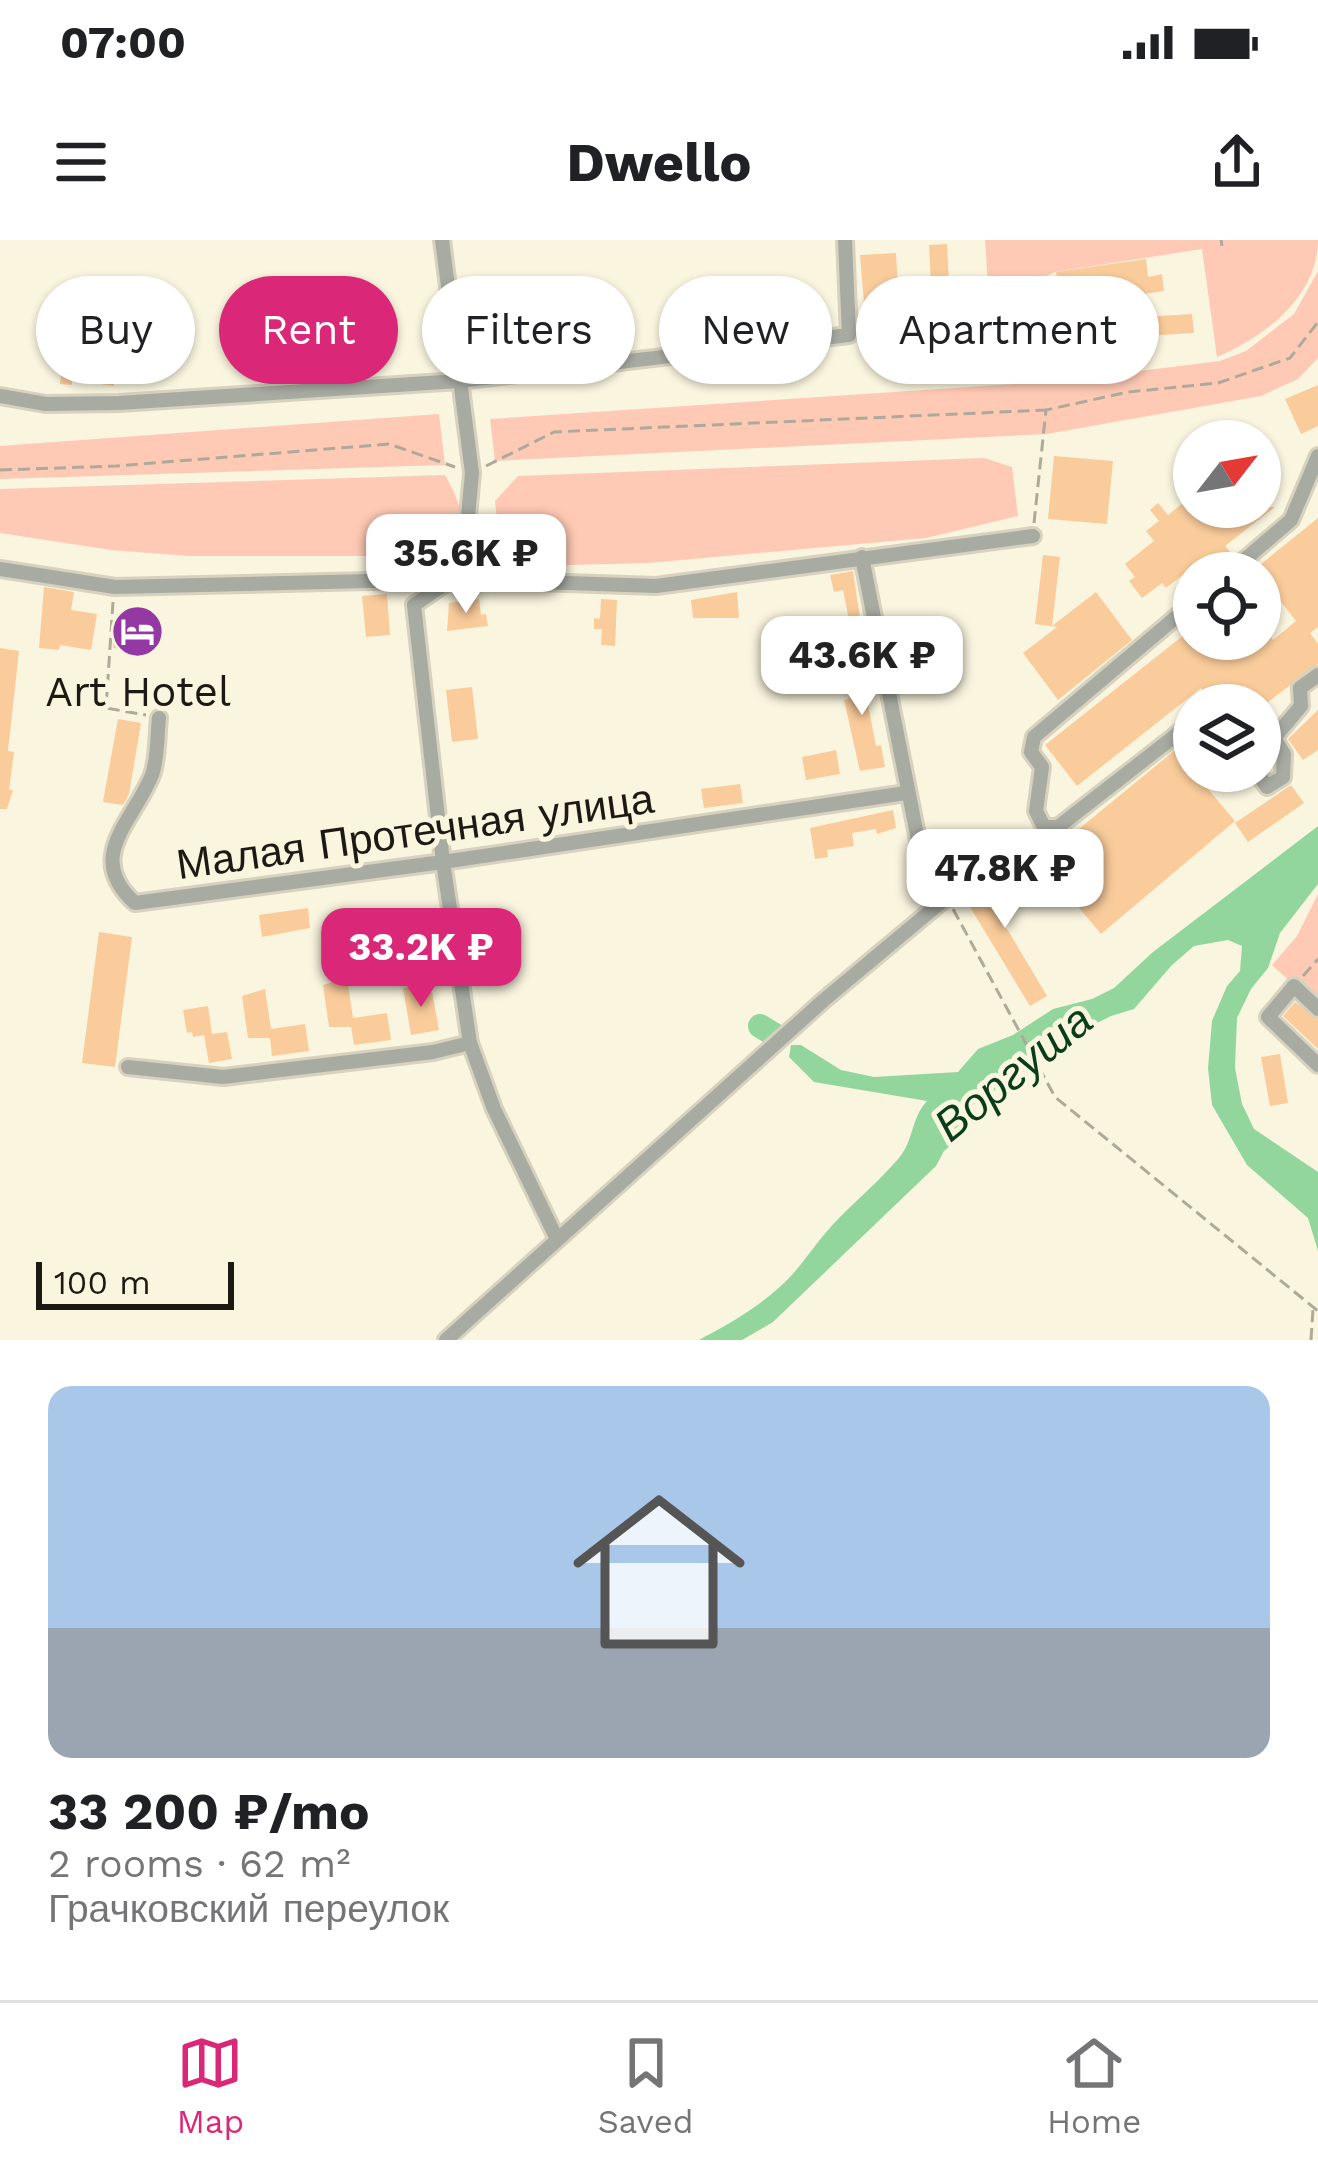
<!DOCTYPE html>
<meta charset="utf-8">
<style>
body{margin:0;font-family:"Work Sans",sans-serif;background:#f2f2f2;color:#202124;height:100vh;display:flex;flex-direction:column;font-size:45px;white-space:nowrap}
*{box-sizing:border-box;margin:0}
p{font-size:39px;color:#757577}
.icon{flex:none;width:66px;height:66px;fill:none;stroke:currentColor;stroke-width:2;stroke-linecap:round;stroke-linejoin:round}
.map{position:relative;height:1100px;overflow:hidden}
.panel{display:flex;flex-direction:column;background:#fff;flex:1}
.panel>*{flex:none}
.top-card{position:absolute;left:36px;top:36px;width:1248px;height:108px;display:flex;gap:24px}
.needle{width:78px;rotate:59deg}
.controls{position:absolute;left:1173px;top:180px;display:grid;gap:24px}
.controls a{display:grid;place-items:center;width:108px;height:108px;border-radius:50%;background:#fff;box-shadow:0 3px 9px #0004;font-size:60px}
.scale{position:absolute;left:36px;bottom:30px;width:198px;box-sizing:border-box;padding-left:12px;border:6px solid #1c1a12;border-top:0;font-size:33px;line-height:42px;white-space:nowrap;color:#1c1a12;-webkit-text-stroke:9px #faf5df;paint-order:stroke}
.price{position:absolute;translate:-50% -102px;padding:0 27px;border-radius:24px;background:#fff;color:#222;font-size:39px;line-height:78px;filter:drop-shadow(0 3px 6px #0008)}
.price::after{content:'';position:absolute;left:50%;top:72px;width:36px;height:27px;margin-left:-18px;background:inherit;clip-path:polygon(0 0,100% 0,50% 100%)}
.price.active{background:#db2777;color:#fff}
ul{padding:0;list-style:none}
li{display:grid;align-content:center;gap:24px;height:636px;padding:0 48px}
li+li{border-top:3px solid #e0e0e0}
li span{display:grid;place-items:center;height:372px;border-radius:24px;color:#555}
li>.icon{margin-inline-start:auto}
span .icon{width:216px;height:216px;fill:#fffc;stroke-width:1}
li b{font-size:51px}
.chip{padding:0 42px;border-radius:54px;background:#fff;box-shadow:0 3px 9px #0004;font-size:42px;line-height:108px}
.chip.active{background:#db2777;color:#fff}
.status{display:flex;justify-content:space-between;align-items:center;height:84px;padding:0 60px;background:#fff;direction:ltr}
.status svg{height:33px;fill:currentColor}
header{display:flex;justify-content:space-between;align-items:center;height:156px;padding:0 48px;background:#fff;font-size:54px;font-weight:700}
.dock{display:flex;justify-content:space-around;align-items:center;height:168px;border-top:3px solid #e0e0e0;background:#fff;font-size:33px;color:#757577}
.dock a{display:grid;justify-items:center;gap:6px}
.dock .active{color:#db2777}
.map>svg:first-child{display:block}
</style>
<div class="status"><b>07:00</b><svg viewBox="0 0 49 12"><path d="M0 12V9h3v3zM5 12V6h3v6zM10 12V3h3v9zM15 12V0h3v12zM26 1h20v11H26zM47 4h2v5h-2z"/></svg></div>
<header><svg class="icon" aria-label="menu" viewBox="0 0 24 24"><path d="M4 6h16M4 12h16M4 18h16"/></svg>Dwello<svg class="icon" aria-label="share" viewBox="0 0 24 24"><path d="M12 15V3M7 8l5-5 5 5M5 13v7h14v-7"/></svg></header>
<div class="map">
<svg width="1318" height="1100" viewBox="0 0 1318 1100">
<rect width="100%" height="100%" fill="#faf5df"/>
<g fill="#ffcab5">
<path d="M985 0H1318C1318 56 1265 97 1217 117L1202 9 1055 32 989 61Z"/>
<path d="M1318 31V118L1298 139 1261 156 1047 194 495 221 490 179 1058 141 1220 121 1246 111 1294 74Z"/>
<path d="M439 174 445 225 0 239V206Z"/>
<path d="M984 218 1012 227 1018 276 926 298 649 323 532 326 499 298 495 261 518 236Z"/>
<path d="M445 235C465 272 466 280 443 316H189L111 310 0 293V249Z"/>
<path d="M1318 654V767L1272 725 1297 696Z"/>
</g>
<path fill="#92d69e" d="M1318 586V644L1280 693 1268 728 1251 749 1237 778 1235 828 1242 864 1254 889 1318 932V1011L1308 978 1247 925 1212 865 1208 828 1212 781 1227 746 1240 731 1242 706 1228 700 1194 706 1172 725 1134 769 1111 776 1085 789 1054 814 976 862 959 883 958 899 944 911 936 926 773 1082 742 1100H699C733 1082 764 1064 791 1036 808 1017 821 996 839 978 859 958 880 940 899 918 914 900 911 878 927 861L814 842 789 817 791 805H801L841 830 874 837 958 832 978 809 1013 795 1053 769 1092 759 1114 748 1153 712Z"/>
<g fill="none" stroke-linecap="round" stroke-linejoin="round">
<path stroke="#92d69e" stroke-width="24" d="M760 786 778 797"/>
</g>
<g fill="#facc9b">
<path d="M947 4 950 61 973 60 974 72 953 73 954 86 866 87 860 15 896 13 899 65 932 64 929 5Z"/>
<path d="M1146 19 1148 37 1162 34 1164 51 1131 56 1132 63 1116 66 1114 59 1061 67 1056 32Z"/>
<path d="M760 54 762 75 729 78 730 86H719L718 79 707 80 706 57Z"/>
<path d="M1192 74 1194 93 1143 96 1142 77Z"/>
<path d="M64 109 114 111V146L72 140V145L60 144Z"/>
<path d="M1318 145V186L1301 194 1285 159Z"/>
<path d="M1054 216 1113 221 1107 284 1048 279Z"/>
<path d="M1194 254V267H1275L1225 306 1231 313 1206 333H1197L1193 327 1166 348 1162 343 1142 358 1129 341 1135 337 1125 324 1154 301 1146 291 1159 281 1150 270 1158 263 1168 275Z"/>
<path d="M1318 278V387L1310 393 1318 404V424L1264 465H1215L1201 448 1077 546 1045 505 1194 387V399H1260V384L1273 400 1296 381 1255 329Z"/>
<path d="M1043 315 1060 317 1052 386 1096 352 1132 400 1058 460 1023 413 1057 387 1035 384Z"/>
<path d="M853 331 863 398 846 402 843 387 850 385 843 350 834 352 830 335Z"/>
<path d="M44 347 74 352 71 370 97 374 91 410 60 405 59 410 39 408Z"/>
<path d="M737 352 739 378H693L691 360Z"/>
<path d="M387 354 390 395 366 397 362 356Z"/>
<path d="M479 359 481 375 486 374 488 386 447 391 449 363Z"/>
<path d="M601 359 617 360 615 406 601 405 602 389H594V378L600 379Z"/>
<path d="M115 384 145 387 144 411 113 408Z"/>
<path d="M0 408 19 411 8 511 14 512 9 550H13L7 569H0Z"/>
<path d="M867 421 871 443 864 444 876 506 881 505 885 527 860 531 844 460 849 459 844 425Z"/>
<path d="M472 447 478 499 452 502 446 450Z"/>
<path d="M1318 470V510L1303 520 1288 499Z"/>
<path d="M118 479 141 483 129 554 123 565 103 562Z"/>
<path d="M836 510 840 534 806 540 802 517Z"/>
<path d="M1175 510 1235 581 1101 694 1040 621Z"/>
<path d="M740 544 743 563 704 568 701 549Z"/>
<path d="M1291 545 1304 563 1248 602 1235 583Z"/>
<path d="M893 570 896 588 877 594 876 589 852 593 854 606 827 610 828 617 815 619 810 588Z"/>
<path d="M1011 628 1024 650 994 667 1047 756 1030 766 964 657Z"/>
<path d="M308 668 310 688 262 697 259 675Z"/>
<path d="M99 692 132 697 115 827 82 823Z"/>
<path d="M347 738 353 778 387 773 391 800 354 805 351 787H329L323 745Z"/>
<path d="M416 746 425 748 426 753 432 752 439 790 411 795 403 748Z"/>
<path d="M265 749 271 789 305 784 309 811 272 816 270 798H248L242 756Z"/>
<path d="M1295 762 1318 780V809L1283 776Z"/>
<path d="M208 766 212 794 205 795 227 792 232 819 209 823 204 795 193 797 192 792 187 793 183 770Z"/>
<path d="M1280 814 1288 863 1270 866 1261 817Z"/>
</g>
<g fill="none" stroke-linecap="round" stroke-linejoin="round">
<defs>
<g id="minor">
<path d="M0 156 46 164 119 163 459 141 849 95 845 0"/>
<path d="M862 317 921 615 947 656"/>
<path d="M0 329 115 347 452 339 656 346 1033 296"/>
<path d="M1229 333 1291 280 1318 216"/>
<path d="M1194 362 1034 497 1031 512 1042 527 1036 571 1044 587H1058L1194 481"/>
<path d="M159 478C157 496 158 518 152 535 133 582 84 617 135 663L443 622 906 553"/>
<path d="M1256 531 1267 547 1283 537 1284 514 1274 498 1301 466 1300 448 1318 435"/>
<path d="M1318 769 1294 746 1268 777 1318 825"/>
<path d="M470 803 494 869 557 999"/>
<path d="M128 827 223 837 433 812 470 803 443 622 414 365 452 339 464 320 472 233 442 0"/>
<path d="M446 1100 824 760 970 638"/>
</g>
</defs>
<use href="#minor" stroke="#d6d2be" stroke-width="20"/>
<g stroke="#aeaa99" stroke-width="3" stroke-dasharray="12 6" stroke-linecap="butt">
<path d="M1221 0 1222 6"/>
<path d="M486 226 554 192 1046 170"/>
<path d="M0 230 116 226 389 204 455 227"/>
<path d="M1034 283 1046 170 1128 152 1218 143 1290 118 1318 82"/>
<path d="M113 362 106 468 146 475"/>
<path d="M953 669 1055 857 1318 1071"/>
<path d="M1303 736 1318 719"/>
<path d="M1311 1100 1313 1069"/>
</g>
<use href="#minor" stroke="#a8aba2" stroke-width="14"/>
</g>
<defs>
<symbol id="hotel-disc" viewBox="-11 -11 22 22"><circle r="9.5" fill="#9439a4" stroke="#faf5df"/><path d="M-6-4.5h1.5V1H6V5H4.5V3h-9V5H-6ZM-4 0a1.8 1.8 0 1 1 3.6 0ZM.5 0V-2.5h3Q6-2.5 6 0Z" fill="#fff"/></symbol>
</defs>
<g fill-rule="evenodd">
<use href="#hotel-disc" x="108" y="362" width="59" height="59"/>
</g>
<g text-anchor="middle" stroke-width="10" stroke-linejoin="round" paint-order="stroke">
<g font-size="42" fill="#1c1a12" stroke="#faf5df">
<text x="138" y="466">Art Hotel</text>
</g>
<g font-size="42" fill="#1c1a12" stroke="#faf5df">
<text transform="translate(415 591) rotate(-8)" y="15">Малая Протечная улица</text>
</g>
<g font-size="45" font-style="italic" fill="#093c19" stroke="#faf5df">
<text transform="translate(1013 832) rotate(-39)" y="16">Воргуша</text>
</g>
</g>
</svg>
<div class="controls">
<a><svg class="needle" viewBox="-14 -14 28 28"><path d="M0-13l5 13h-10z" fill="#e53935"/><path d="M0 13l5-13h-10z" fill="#757577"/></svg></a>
<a><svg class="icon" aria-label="locate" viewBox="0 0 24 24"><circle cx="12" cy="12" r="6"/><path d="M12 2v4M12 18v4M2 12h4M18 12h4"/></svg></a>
<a><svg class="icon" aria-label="layers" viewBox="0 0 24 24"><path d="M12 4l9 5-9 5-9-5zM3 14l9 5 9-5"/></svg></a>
</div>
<div class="scale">100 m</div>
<b class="price" style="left:466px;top:376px">35.6K ₽</b>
<b class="price" style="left:862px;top:478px">43.6K ₽</b>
<b class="price" style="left:1005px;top:691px">47.8K ₽</b>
<b class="price active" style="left:421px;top:770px">33.2K ₽</b>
<div class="top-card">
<a class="chip">Buy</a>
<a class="chip active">Rent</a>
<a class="chip">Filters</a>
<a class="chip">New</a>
<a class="chip">Apartment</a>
</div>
</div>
<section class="panel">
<ul>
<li><span style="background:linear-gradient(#a9c7e8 65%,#9aa5b1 0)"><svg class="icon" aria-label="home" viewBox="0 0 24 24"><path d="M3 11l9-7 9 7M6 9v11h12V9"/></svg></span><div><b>33 200 ₽/mo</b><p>2 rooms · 62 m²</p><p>Грачковский переулок</p></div></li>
</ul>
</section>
<nav class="dock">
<a class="active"><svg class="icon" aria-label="map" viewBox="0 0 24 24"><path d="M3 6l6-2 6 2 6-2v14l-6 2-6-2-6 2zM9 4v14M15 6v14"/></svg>Map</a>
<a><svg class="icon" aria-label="saved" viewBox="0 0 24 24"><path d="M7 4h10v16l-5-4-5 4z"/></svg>Saved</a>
<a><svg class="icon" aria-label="home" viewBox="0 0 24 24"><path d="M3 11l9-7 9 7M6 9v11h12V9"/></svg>Home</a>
</nav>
